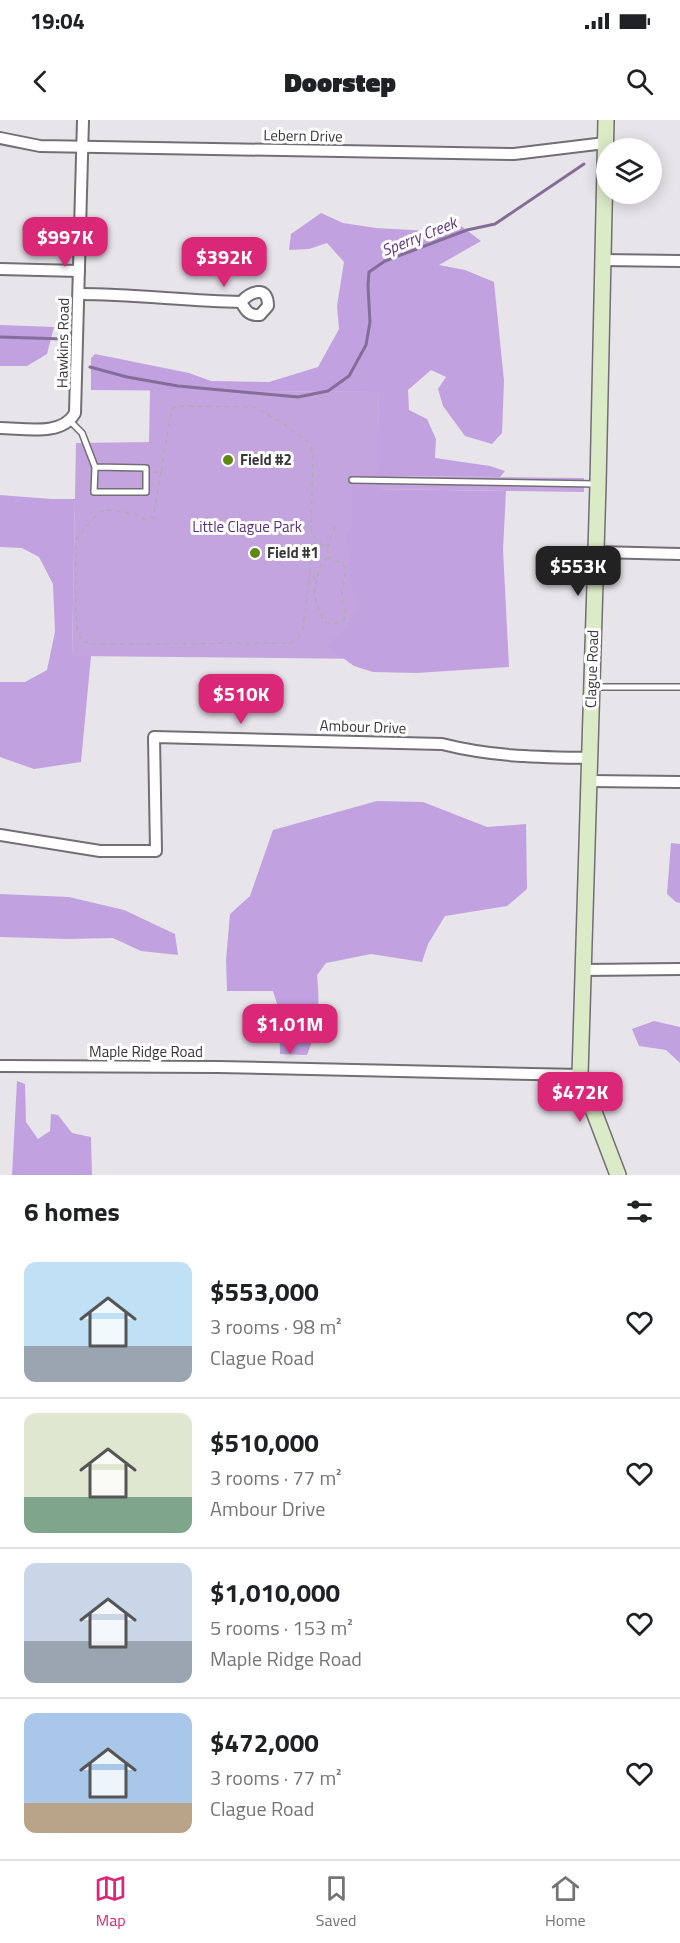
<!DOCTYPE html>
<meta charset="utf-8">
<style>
body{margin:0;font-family:"Titillium Web",sans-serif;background:#f2f2f2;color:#202124;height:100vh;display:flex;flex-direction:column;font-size:22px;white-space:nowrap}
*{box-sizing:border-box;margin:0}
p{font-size:20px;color:#757577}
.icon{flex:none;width:33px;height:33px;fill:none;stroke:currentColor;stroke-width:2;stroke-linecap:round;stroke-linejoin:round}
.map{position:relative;height:1055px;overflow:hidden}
.side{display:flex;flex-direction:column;background:#fff;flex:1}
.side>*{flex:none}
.fabs{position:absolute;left:596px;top:18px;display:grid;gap:12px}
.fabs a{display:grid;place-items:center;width:66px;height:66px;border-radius:50%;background:#fff;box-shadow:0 3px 15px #0003;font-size:30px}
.price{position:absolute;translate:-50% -51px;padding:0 14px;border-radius:12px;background:#db2777;color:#fff;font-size:20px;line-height:39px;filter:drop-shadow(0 2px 3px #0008)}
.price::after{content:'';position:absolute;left:50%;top:36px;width:18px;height:14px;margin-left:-9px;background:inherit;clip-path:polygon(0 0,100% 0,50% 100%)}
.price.on{background:#222;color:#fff}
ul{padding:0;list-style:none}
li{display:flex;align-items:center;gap:18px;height:150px;padding:0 24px}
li+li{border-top:2px solid #e0e0e0}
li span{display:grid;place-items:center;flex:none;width:168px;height:120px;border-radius:12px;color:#555}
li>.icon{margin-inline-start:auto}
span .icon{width:72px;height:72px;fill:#fffc;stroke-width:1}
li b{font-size:26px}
h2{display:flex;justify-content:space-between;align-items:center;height:72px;padding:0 24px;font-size:26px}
.status{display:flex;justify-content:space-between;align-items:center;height:42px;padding:0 30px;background:#fff;direction:ltr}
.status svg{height:16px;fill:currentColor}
header{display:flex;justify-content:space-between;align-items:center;height:78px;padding:0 24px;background:#fff;font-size:27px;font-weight:800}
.tabs{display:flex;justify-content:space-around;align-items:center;height:84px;border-top:2px solid #e0e0e0;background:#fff;font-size:16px;color:#757577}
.tabs a{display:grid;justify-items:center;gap:3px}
.tabs .on{color:#db2777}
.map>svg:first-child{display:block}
</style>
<div class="status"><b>19:04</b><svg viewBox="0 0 49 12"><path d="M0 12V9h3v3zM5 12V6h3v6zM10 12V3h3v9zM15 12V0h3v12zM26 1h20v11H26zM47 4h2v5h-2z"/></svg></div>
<header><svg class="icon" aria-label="back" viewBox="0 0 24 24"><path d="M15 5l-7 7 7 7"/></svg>Doorstep<svg class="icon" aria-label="search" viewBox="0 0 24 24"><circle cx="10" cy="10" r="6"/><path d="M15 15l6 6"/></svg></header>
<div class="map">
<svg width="680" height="1055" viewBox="0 0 680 1055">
<rect width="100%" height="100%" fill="#e7e4ea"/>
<path fill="#c4a4df" d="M150 270 379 272 378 356 584 358V372L377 369 374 539 72 536 76 323 149 322Z"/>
<g fill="#c2a1e0">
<path d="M321 93 343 103 376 108 429 111 461 106 481 121 439 145 465 150 494 162 504 261 502 313 492 324 465 316 443 286 438 269 446 257 431 250 408 270 409 290 427 299 436 319 435 338 490 346 505 351 500 357 377 356 379 272 91 270V238L95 234 189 253 211 261 269 262 318 247 339 209 337 186 344 142 327 123 309 129 289 130 291 114Z"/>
<path d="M0 205 54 207 47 234 27 246H0Z"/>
<path d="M352 366 377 369 506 371 503 430 509 547 416 553 373 552 354 546 326 526 346 508 357 486 349 460 350 439 346 418 352 404Z"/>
<path d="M0 375 51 379H75L72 536H91L81 642 34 649 0 637V562H25L47 550 55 512 53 464 39 437 22 428 0 427Z"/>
<path d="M377 681 423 682 487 707 526 704 527 769 507 786 445 796 428 824 422 842 371 834 326 843 317 855C320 886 319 905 307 935L280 934 279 890 273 871H227L226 840 230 794 250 776 273 710Z"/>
<path d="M671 723 680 724V783L676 782 667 774Z"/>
<path d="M0 774 69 777 124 790 175 814 178 835 141 831 113 818 67 819 0 817Z"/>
<path d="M654 901 680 907V943L666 930 639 926 632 909Z"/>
<path d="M17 961 25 964 26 1002 38 1019 50 1011 51 994 58 995 72 1013 91 1017 92 1055H12Z"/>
</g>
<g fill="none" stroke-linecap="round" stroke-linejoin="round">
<g stroke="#846d98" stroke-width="3">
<path d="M0 217 64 219"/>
<path d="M90 247 127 257 178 266 298 277 328 271 349 256 366 225 370 202 368 166 369 152 385 141 467 110 495 104 584 44"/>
</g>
<defs>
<g id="lane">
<path d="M70 301 82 313 95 347 146 348V372H94L95 347"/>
<path d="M352 360 597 364"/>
<path d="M593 567H680"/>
</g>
<g id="street">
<path d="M0 18 40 26 514 34 605 23"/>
<path d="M602 140 680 141"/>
<path d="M0 149 79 151"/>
<path d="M79 174C133 174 186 181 241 182 250 172 268 164 268 186L260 195C249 196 246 191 241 182"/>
<path d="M0 308C23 308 62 317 75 293L83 0"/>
<path d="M596 432 680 434"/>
<path d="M589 661 680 662"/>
<path d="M0 715 100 731H156L154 617 442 624C494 637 536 637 589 638"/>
<path d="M584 850 680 849"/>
<path d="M0 946 218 947 580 955"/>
</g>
<path id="secondary" d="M606 0 598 364 580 955 618 1055"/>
</defs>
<use href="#lane" stroke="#716f74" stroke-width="8"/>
<use href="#street" stroke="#716f74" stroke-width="14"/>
<use href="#secondary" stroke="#716f74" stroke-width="18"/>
<g stroke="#afacb1" stroke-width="1.5" stroke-dasharray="4.5 4.5" stroke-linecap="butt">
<path d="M153 352H161L172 288 179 286 254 287 284 304 310 324 313 333 311 411 317 421C307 427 310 442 310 453L316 460 321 445 329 435 327 429 317 421"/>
<path d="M161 352 153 398 146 400 132 393 107 390 99 392 76 419V503C78 514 79 520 90 524L291 523 300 515 303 508 310 453"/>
<path d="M328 428C329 418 334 414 336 404"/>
<path d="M316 460 314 475 323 501 332 504 344 500C347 488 342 485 342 476 342 456 356 445 328 438"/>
</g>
<use href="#lane" stroke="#fff" stroke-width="5"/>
<use href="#street" stroke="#fff" stroke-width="10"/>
<use href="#secondary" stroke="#dcebc7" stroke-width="15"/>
</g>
<g fill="#608814" stroke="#fff" stroke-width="2">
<circle cx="228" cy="340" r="6"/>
<circle cx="255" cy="433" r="6"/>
</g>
<g text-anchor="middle" stroke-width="6" stroke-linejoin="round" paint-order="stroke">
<g font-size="15" fill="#383739" stroke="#fff">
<text transform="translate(303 16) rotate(1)" y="5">Lebern Drive</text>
<text transform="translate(63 223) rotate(-89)" y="5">Hawkins Road</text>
<text transform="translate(592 549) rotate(-88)" y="5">Clague Road</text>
<text transform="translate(363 607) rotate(2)" y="5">Ambour Drive</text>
<text x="146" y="937">Maple Ridge Road</text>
</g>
<g font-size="15" font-weight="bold" fill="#383739" stroke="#fff" text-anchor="start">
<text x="240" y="345">Field #2</text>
<text x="267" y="438">Field #1</text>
</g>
<g font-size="15" fill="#5c317c" stroke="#fff">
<text x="247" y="412">Little Clague Park</text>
</g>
<g font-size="16" font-style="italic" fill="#603580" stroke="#fff">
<text transform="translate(419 116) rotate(-22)" y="6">Sperry Creek</text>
</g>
</g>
</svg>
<div class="fabs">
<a><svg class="icon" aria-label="layers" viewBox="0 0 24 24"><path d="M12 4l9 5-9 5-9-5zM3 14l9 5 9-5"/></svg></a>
</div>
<b class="price" style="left:65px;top:148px">$997K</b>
<b class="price" style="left:224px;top:168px">$392K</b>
<b class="price on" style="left:578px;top:477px">$553K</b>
<b class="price" style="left:241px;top:605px">$510K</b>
<b class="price" style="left:290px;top:935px">$1.01M</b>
<b class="price" style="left:580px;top:1003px">$472K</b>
</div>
<section class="side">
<h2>6 homes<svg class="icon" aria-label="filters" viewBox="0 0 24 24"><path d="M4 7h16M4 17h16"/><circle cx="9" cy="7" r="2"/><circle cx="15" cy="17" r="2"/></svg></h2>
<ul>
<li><span style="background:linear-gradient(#bfe0f5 70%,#9aa5b1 0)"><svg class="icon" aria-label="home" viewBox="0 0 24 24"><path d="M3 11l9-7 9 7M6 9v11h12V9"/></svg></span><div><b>$553,000</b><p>3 rooms · 98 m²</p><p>Clague Road</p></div><svg class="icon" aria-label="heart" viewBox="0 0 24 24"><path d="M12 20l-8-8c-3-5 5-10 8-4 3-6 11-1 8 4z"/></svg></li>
<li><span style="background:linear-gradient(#dfe7d0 70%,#7fa58c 0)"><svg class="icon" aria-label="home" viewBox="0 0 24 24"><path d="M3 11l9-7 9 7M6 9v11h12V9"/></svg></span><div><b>$510,000</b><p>3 rooms · 77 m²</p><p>Ambour Drive</p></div><svg class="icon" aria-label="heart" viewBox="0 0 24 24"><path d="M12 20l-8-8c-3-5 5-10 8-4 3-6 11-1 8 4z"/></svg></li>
<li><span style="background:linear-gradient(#c9d6e8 65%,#9aa5b1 0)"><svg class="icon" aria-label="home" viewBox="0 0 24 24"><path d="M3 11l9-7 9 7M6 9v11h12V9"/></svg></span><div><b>$1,010,000</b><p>5 rooms · 153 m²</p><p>Maple Ridge Road</p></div><svg class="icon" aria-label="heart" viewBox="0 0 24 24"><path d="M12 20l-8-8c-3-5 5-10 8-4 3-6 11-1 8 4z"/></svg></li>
<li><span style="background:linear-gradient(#a9c7e8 75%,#b9a48a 0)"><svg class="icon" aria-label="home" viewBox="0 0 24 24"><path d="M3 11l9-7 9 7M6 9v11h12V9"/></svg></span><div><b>$472,000</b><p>3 rooms · 77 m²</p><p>Clague Road</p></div><svg class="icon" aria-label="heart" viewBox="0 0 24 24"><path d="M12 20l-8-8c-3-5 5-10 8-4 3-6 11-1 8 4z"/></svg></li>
</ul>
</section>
<nav class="tabs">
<a class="on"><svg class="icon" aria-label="map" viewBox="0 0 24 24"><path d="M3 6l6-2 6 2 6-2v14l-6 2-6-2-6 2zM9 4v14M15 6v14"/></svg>Map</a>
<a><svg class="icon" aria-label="saved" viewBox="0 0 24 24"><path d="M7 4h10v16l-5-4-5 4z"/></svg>Saved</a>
<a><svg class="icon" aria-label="home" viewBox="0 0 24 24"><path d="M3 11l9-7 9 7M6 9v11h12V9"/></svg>Home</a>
</nav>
